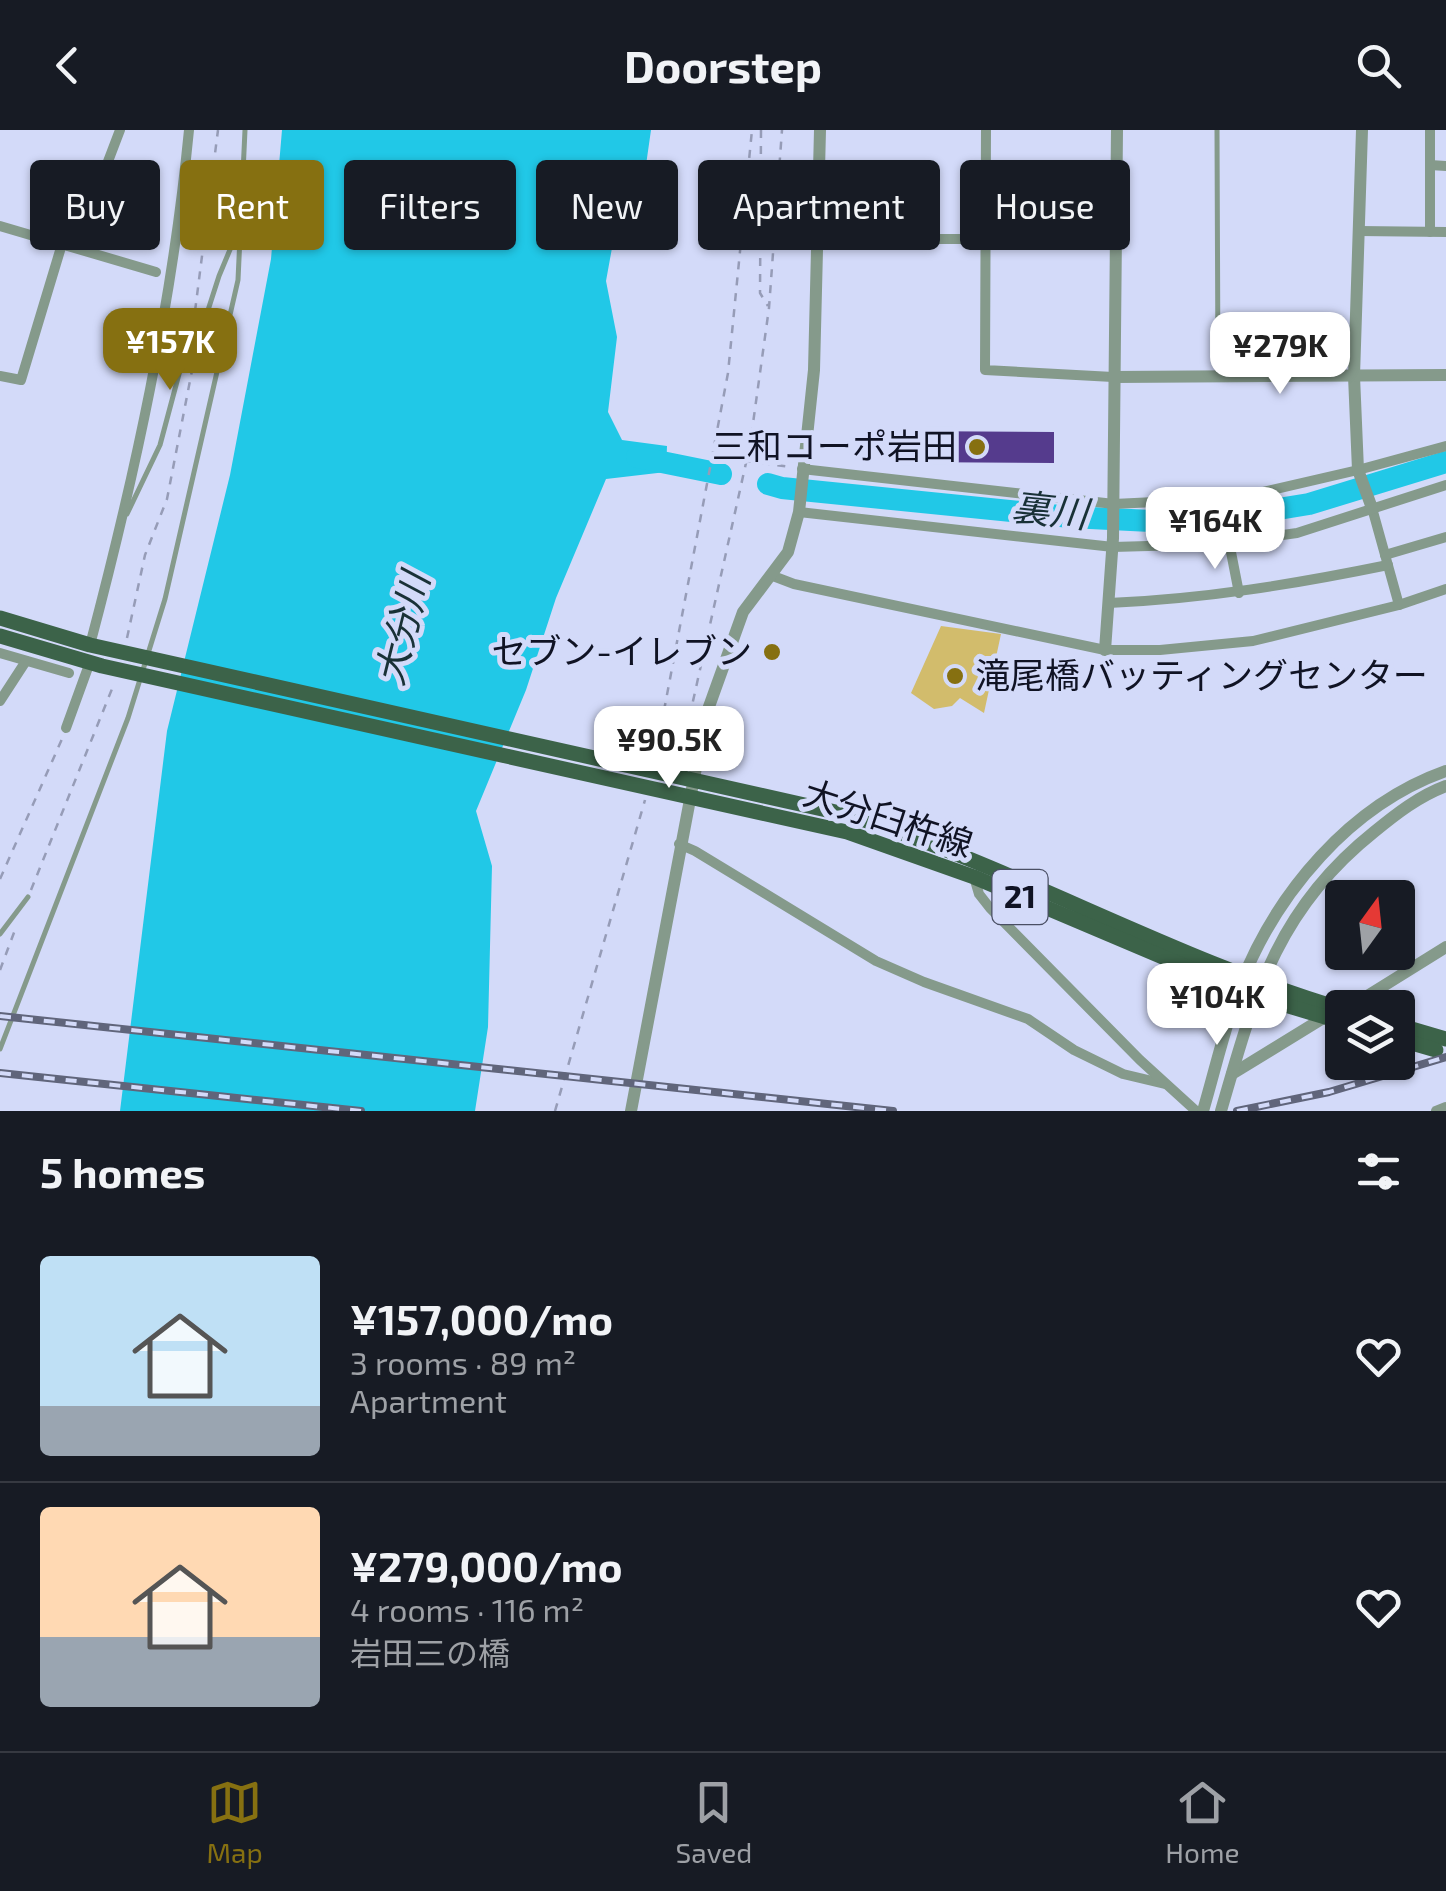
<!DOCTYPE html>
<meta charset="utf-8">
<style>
body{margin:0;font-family:"Exo 2","Noto Sans JP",sans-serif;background:#242831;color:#f1f3f6;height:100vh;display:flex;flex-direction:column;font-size:38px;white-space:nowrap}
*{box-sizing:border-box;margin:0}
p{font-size:32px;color:#9ea1a6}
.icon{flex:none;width:55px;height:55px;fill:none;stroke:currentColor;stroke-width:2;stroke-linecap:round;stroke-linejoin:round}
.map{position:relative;height:981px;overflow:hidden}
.details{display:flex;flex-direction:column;background:#171b24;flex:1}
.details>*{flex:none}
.top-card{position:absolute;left:30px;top:30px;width:1388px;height:90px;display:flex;gap:20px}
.needle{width:65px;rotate:15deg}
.buttons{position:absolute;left:1325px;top:750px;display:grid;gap:20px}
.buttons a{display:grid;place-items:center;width:90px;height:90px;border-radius:10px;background:#171b24;box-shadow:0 2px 8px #0004;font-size:50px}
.price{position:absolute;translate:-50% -85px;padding:0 22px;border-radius:20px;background:#fff;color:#222;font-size:32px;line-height:65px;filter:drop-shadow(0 2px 5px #0008)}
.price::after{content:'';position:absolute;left:50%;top:60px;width:30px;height:22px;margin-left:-15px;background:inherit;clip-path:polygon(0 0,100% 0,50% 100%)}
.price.on{background:#867011;color:#fff}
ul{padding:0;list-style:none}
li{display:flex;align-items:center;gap:30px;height:250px;padding:0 40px}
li+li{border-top:2px solid #363941}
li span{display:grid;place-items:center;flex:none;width:280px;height:200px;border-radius:10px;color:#555}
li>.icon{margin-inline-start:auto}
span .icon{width:120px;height:120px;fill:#fffc;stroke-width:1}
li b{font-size:42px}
h2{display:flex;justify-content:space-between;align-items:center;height:120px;padding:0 40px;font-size:42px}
.pill{padding:0 35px;border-radius:10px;background:#171b24;box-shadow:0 2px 8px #0004;font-size:35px;line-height:90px}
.pill.on{background:#867011;color:#fff}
header{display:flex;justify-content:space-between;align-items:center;height:130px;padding:0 40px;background:#171b24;font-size:45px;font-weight:700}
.dock{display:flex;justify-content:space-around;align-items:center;height:140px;border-top:2px solid #363941;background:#171b24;font-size:28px;color:#9ea1a6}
.dock a{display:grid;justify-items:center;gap:5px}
.dock .on{color:#867011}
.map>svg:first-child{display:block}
</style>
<header><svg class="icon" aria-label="back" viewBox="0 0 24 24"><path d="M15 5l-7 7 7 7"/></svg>Doorstep<svg class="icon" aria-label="search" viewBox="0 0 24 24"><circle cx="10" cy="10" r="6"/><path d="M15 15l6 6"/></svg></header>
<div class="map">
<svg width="1446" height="981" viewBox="0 0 1446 981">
<rect width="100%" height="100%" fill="#d3daf9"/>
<path fill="#d2bc6c" d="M941 496 1001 504 984 583 960 568 952 576 934 579 911 563Z"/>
<path fill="#21c8e7" d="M282 0H651L646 35 614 107 606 151 617 207 608 282 622 310 667 316 666 342 606 349 556 468 526 560 476 681 492 736 488 897 475 981H120L167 601 230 345 271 129Z"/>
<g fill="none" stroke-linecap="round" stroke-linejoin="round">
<g stroke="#21c8e7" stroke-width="22">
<path d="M637 327 721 344"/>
<path d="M768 354 782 358 1070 387 1151 391 1223 388 1309 374 1446 332"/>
</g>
</g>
<path fill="#553b8d" d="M901 301 1054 302V333L901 332Z"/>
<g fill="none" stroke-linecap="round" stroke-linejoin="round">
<g stroke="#969cb7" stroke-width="2.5" stroke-dasharray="8 8" stroke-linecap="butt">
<path d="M761 0 760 163 768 176"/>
<path d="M193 197 218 0"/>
<path d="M714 326 790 337"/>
<path d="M127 508 145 425 167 369 195 225"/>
<path d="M655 628 728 243 752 0"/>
<path d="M679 634 750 315 769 178 782 0"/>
<path d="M0 749 62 609"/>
<path d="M31 760 114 554"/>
<path d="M0 840 15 800"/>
<path d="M555 981 645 670"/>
</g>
<g stroke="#859a8b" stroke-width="5">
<path d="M1217 0 1218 245"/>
<path d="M127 384 160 315 183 229 200 205 219 146 239 98"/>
<path d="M0 804 28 767"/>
<path d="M0 919 128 588 165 469 238 150 245 0"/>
</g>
<g stroke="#859a8b" stroke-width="10">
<path d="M986 0 985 240 1113 247"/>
<path d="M1430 35 1446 36"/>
<path d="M0 96 156 142"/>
<path d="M1359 101 1446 102"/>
<path d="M1430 102V0"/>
<path d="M816 109H985"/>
<path d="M69 116 91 76 120 0"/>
<path d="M0 246 21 250 62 114"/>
<path d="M802 339 1114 374 1237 368 1358 340 1446 316"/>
<path d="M1372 378 1399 475"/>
<path d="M799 382 1113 417 1219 414 1297 403 1446 355"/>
<path d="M1229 412 1239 463"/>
<path d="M1385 425 1446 407"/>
<path d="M773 446 794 454 1105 520H1160L1253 511 1399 475 1446 459"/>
<path d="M1109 473C1204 469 1295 454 1388 435"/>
<path d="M90 515C135 345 172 175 189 0"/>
<path d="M0 523 69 543"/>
<path d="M0 571 26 531"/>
<path d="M66 598 90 532"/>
<path d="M679 714 695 721 876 831 924 852 1028 889 1074 920 1123 944 1165 954"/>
<path d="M974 747 979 764 990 778 1140 930 1196 981"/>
<path d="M1436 981 1446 977"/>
</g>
<g stroke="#859a8b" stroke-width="12">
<path d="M1362 0 1354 246 1358 340 1372 378"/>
<path d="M1113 247 1446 245"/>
<path d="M1105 520 1113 408 1117 0"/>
<path d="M1348 878 1446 817"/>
<path d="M1232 944 1325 887"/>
<path d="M631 981 706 585 743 482 788 422 799 382 814 240 820 0"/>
<path d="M1203 981C1215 940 1225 896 1240 856 1276 763 1350 675 1446 641"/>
<path d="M1221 981C1254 867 1276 780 1374 702 1396 684 1419 666 1446 656"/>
</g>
<g stroke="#3c6349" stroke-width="15">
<path d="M0 488 90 515 849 685C1017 738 1173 829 1342 879"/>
<path d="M0 506 102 536 847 702 974 747 1255 866 1342 892"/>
<path d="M1398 895 1446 909"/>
<path d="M1398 909 1436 920"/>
</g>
<defs>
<g id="rail">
<path d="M0 886 893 981"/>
<path d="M0 943 361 981"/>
<path d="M1237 981 1329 962 1446 927"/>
</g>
</defs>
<use href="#rail" stroke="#60657b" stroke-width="8"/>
<use href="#rail" stroke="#d3daf9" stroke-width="4" stroke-dasharray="11" stroke-linecap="butt"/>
</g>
<g fill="#867011" stroke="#d3daf9" stroke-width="4">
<circle cx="977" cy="317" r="10"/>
<circle cx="772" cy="522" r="10"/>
<circle cx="955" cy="546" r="10"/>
</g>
<g text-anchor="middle" stroke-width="10" stroke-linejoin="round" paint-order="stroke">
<rect fill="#d3daf9" stroke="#4a4f64" stroke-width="2.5" x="992.5" y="740" width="55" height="54" rx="8"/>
<g font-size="32" font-weight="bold" fill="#101324">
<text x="1020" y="778">21</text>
</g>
<g font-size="35" fill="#101324" stroke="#d3daf9" text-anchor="end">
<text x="957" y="329">三和コーポ岩田</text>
<text x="752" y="534">セブン-イレブン</text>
<text x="975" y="558" text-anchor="start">滝尾橋バッティングセンター</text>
</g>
<g font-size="35" fill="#101324" stroke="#d3daf9">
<text transform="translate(888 689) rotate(18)" y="12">大分臼杵線</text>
</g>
<g font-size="38" font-style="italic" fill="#193137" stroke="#d3daf9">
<text transform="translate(1050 381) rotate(6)" y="13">裏川</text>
<text transform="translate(403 499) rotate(-76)" y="13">大分川</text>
</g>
</g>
</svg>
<div class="buttons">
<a><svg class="needle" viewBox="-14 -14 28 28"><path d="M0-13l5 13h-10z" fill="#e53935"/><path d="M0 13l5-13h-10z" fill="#9ea1a6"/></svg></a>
<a><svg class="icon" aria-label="layers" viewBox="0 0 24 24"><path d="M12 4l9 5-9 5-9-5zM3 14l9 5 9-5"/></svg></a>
</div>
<b class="price on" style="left:170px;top:263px">¥157K</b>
<b class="price" style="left:1280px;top:267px">¥279K</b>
<b class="price" style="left:1215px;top:442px">¥164K</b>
<b class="price" style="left:669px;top:661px">¥90.5K</b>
<b class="price" style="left:1217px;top:918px">¥104K</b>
<div class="top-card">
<a class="pill">Buy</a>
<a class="pill on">Rent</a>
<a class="pill">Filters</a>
<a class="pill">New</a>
<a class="pill">Apartment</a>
<a class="pill">House</a>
</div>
</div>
<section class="details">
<h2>5 homes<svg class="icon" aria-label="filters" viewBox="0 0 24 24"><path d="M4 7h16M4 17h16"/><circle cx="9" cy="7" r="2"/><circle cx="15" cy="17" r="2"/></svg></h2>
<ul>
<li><span style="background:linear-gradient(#bfe0f5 75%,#9aa5b1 0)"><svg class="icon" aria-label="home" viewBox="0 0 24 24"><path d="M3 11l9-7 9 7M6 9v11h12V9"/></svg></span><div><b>¥157,000/mo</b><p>3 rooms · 89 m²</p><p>Apartment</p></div><svg class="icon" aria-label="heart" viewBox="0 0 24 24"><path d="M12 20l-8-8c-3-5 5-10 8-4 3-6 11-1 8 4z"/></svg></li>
<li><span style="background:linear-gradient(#ffd9b3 65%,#9aa5b1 0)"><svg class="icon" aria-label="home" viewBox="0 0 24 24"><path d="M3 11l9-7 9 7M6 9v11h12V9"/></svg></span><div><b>¥279,000/mo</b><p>4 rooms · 116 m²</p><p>岩田三の橋</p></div><svg class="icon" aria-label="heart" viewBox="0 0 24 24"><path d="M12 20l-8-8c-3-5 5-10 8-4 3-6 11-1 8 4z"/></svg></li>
</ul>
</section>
<nav class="dock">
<a class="on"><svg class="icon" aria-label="map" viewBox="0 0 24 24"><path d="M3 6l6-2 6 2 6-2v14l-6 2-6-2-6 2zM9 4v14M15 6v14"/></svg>Map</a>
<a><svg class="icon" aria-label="saved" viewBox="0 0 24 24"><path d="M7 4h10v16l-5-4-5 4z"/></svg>Saved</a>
<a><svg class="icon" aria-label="home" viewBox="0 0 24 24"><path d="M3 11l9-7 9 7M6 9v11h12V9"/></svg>Home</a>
</nav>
